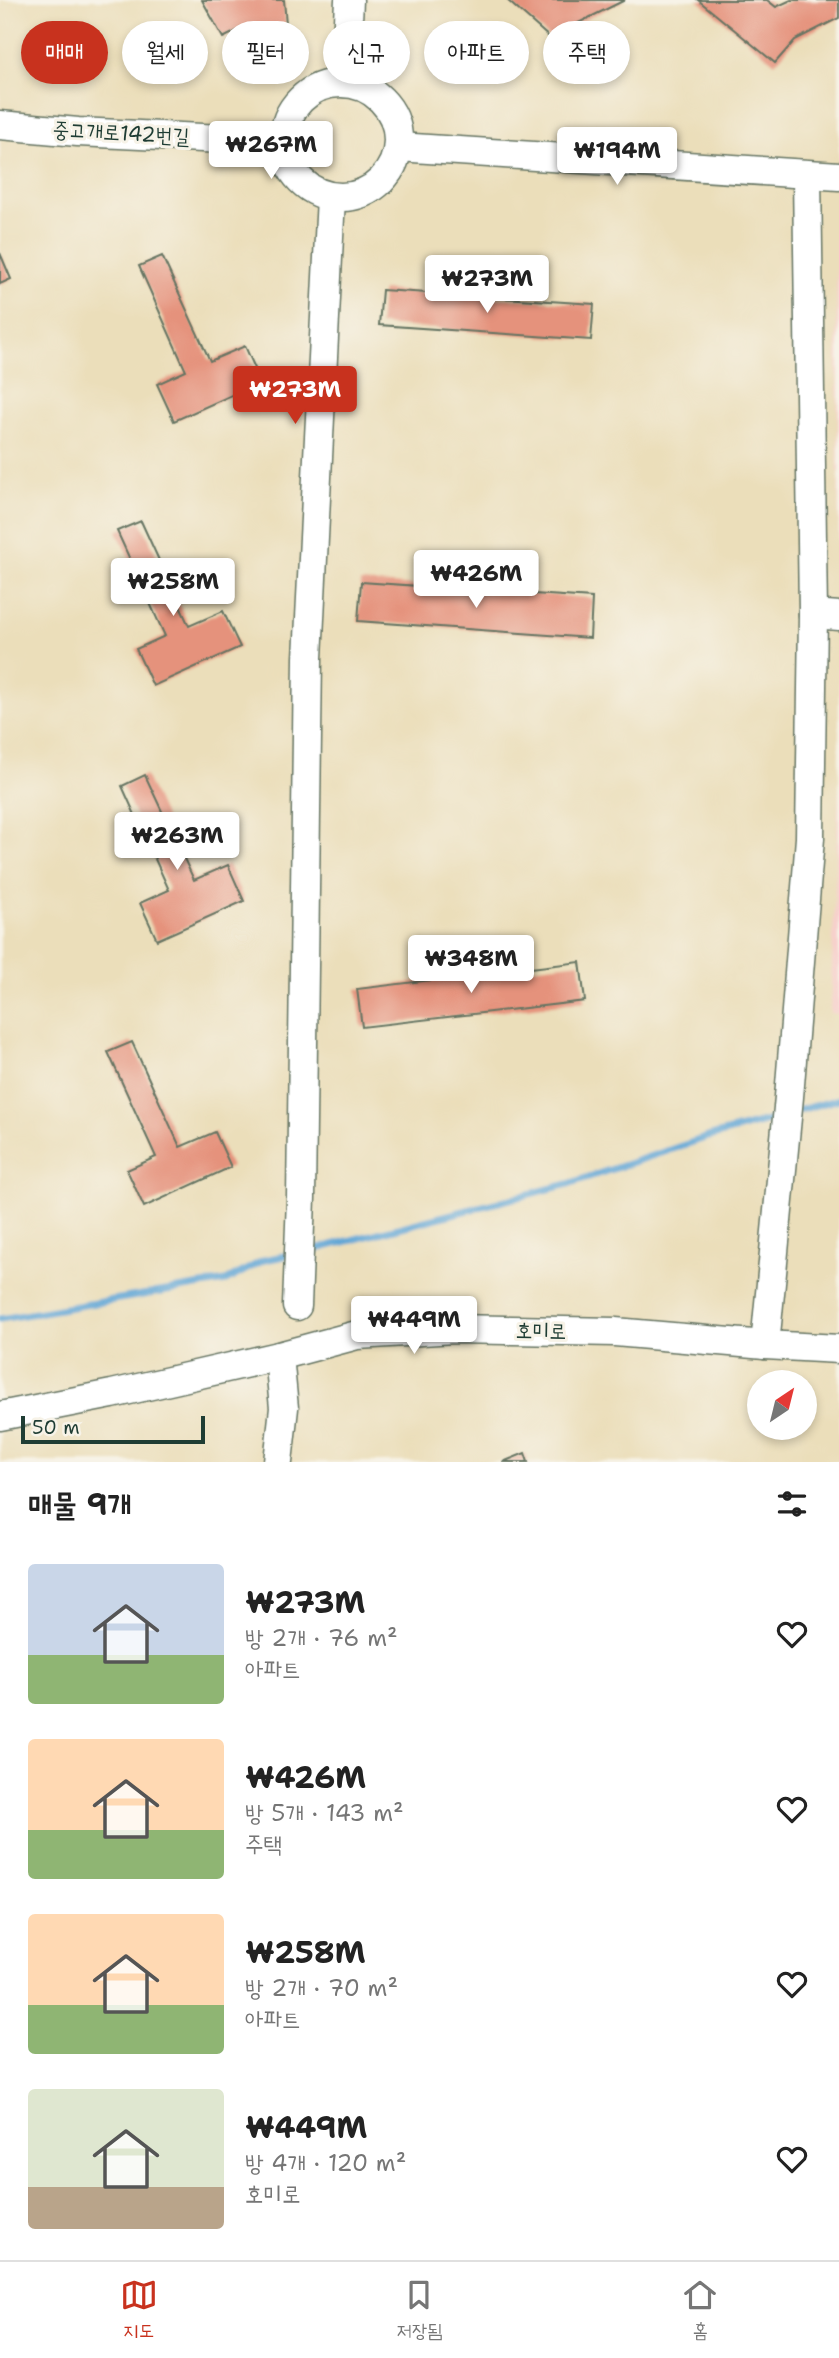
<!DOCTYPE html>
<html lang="ko">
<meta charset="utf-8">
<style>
body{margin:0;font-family:"Shantell Sans","Poor Story",sans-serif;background:#f6f6f6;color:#222;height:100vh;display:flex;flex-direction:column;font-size:26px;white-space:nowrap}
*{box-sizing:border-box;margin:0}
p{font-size:23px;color:#767676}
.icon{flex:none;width:38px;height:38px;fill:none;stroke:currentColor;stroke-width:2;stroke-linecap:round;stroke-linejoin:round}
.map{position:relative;height:1462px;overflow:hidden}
.side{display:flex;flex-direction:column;background:#fff;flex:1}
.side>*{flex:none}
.hud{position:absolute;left:21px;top:21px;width:798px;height:63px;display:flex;gap:14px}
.needle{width:46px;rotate:35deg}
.controls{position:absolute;left:747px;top:1370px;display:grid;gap:14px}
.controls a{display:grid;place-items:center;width:70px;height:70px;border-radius:50%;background:#fff;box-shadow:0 4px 10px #0003;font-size:35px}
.scale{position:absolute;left:21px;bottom:18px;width:184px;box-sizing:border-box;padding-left:7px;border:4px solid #1f3d34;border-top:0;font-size:19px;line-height:24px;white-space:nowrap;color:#1f3d34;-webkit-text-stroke:5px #f7f3e8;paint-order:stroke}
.price{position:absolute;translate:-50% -60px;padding:0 16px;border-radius:7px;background:#fff;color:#222;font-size:23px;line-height:46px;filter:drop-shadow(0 2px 4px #0008)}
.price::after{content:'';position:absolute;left:50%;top:42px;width:21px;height:16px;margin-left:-10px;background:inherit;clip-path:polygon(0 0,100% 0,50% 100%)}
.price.on{background:#c8321e;color:#fff}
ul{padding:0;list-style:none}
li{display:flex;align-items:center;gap:21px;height:175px;padding:0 28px}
li span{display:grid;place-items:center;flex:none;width:196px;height:140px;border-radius:7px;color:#555}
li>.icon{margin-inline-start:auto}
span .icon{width:84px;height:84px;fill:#fffc;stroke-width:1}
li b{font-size:30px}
h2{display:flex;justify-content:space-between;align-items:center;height:84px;padding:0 28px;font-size:30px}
.tag{padding:0 24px;border-radius:32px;background:#fff;box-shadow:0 4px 10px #0003;font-size:24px;line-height:63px}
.tag.on{background:#c8321e;color:#fff}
.tabs{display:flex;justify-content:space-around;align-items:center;height:98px;border-top:2px solid #e0e0e0;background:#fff;font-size:19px;color:#767676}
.tabs a{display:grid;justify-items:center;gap:4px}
.tabs .on{color:#c8321e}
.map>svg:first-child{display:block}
</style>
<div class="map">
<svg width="839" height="1462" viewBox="0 0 839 1462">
<rect width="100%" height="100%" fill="#f7f3e8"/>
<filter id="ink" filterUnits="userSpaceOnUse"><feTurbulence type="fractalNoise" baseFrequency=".0143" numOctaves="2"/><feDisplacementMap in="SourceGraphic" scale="14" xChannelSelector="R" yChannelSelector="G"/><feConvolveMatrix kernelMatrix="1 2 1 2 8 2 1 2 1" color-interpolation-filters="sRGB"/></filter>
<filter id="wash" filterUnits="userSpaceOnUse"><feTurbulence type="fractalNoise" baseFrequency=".00686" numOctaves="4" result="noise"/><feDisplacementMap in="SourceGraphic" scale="28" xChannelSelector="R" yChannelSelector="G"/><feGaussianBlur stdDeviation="1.57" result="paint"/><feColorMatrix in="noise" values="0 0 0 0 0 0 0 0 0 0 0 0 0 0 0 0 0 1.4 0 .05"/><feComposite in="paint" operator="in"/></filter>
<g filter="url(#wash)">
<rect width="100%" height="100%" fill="#ebdeba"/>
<g fill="#f7d0cc">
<path d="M839 227V573L836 230Z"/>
<path d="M839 785V1014L830 1013Z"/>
</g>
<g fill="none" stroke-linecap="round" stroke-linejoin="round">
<g stroke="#5ea5d5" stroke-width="7">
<path d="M796 1111 839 1099"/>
<path d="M305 1252 568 1184 708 1137 782 1117"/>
<path d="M0 1319 226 1281 264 1260 294 1254"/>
</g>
</g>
<g id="blocks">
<g fill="#e5927b">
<path d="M202 0H284L286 24 243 28 223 38Z"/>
<path d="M507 0H625L578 23 558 45Z"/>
<path d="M698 0H767L776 7 791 0H839V18L795 40 775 63Z"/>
<path d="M0 253 11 279 0 284Z"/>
<path d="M162 256 210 361 245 346 261 382 174 421 157 384 186 371 139 266Z"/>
<path d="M382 290 594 304 591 340 379 325Z"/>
<path d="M141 521 189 626 223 611 240 647 153 686 136 649 165 636 117 531Z"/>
<path d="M361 582 592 598 590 638 358 621Z"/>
<path d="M145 775 194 880 228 865 244 901 157 940 140 903 169 890 122 786Z"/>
<path d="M580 962 585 1001 362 1027 357 989Z"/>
<path d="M132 1042 180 1147 215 1132 231 1167 144 1207 127 1170 156 1157 108 1052Z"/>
<path d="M525 1453 528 1462H503Z"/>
</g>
</g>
</g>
<g filter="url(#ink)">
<use href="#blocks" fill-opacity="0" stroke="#667563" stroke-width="2"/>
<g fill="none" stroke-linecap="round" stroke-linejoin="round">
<defs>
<g id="minor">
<path d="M345 83 349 0"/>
<circle cx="341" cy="140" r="57"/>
<path d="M0 125 78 132 283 142"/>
<path d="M398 147 839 176"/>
<path d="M813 614 839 616"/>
<path d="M297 1306 301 1198 308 658 331 197"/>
<path d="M765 1345 789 1097 810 838 813 614 807 175"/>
<path d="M0 1416 112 1394 279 1356 357 1335 454 1329 615 1332 765 1345 839 1349"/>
<path d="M278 1462 284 1408 279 1356"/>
</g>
</defs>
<use href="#minor" stroke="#667563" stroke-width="31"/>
<use href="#minor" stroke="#fff" stroke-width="28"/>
</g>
</g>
<g text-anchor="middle" stroke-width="6" stroke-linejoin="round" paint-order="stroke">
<g font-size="21" fill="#1f3d34" stroke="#f7f3e8">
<text transform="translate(121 133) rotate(3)" y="7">중고개로142번길</text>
<text transform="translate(541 1331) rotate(1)" y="7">호미로</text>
</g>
</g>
</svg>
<div class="controls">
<a><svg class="needle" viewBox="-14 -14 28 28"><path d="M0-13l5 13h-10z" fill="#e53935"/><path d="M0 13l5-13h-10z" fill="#767676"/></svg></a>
</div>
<div class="scale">50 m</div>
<b class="price" style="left:271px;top:181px">₩267M</b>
<b class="price" style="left:617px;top:187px">₩194M</b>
<b class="price" style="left:487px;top:315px">₩273M</b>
<b class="price on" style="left:295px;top:426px">₩273M</b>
<b class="price" style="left:476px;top:610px">₩426M</b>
<b class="price" style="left:173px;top:618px">₩258M</b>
<b class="price" style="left:177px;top:872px">₩263M</b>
<b class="price" style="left:471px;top:995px">₩348M</b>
<b class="price" style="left:414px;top:1356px">₩449M</b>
<div class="hud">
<a class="tag on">매매</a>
<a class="tag">월세</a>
<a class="tag">필터</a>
<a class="tag">신규</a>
<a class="tag">아파트</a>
<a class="tag">주택</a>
</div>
</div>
<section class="side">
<h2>매물 9개<svg class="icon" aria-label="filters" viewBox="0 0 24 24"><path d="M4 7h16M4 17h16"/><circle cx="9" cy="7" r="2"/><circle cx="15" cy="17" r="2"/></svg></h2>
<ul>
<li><span style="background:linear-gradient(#c9d6e8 65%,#8fb573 0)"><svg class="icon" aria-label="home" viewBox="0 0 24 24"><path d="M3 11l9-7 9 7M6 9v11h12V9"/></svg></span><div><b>₩273M</b><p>방 2개 · 76 m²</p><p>아파트</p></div><svg class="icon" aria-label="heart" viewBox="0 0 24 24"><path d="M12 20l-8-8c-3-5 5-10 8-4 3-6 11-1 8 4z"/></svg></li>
<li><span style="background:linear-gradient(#ffd9b3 65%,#8fb573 0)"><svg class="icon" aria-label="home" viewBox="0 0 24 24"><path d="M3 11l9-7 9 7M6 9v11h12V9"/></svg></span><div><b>₩426M</b><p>방 5개 · 143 m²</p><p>주택</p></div><svg class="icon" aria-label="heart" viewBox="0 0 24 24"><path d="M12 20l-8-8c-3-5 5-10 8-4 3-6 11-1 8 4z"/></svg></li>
<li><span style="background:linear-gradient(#ffd9b3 65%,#8fb573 0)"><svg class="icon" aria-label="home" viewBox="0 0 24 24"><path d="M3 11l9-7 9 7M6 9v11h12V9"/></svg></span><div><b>₩258M</b><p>방 2개 · 70 m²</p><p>아파트</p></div><svg class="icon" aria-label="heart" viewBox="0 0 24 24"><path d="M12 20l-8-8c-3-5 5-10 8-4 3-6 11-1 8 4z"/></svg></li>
<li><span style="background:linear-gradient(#dfe7d0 70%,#b9a48a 0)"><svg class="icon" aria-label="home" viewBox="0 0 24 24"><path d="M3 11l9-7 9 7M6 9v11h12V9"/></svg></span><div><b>₩449M</b><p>방 4개 · 120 m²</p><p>호미로</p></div><svg class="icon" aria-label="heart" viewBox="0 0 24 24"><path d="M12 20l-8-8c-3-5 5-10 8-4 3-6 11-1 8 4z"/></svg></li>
</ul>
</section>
<nav class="tabs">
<a class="on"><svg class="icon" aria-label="map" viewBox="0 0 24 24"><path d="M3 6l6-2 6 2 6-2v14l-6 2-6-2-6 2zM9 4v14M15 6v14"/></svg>지도</a>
<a><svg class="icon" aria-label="saved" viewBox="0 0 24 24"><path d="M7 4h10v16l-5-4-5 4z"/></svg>저장됨</a>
<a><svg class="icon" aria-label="home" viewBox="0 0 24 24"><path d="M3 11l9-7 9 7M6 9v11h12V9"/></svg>홈</a>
</nav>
